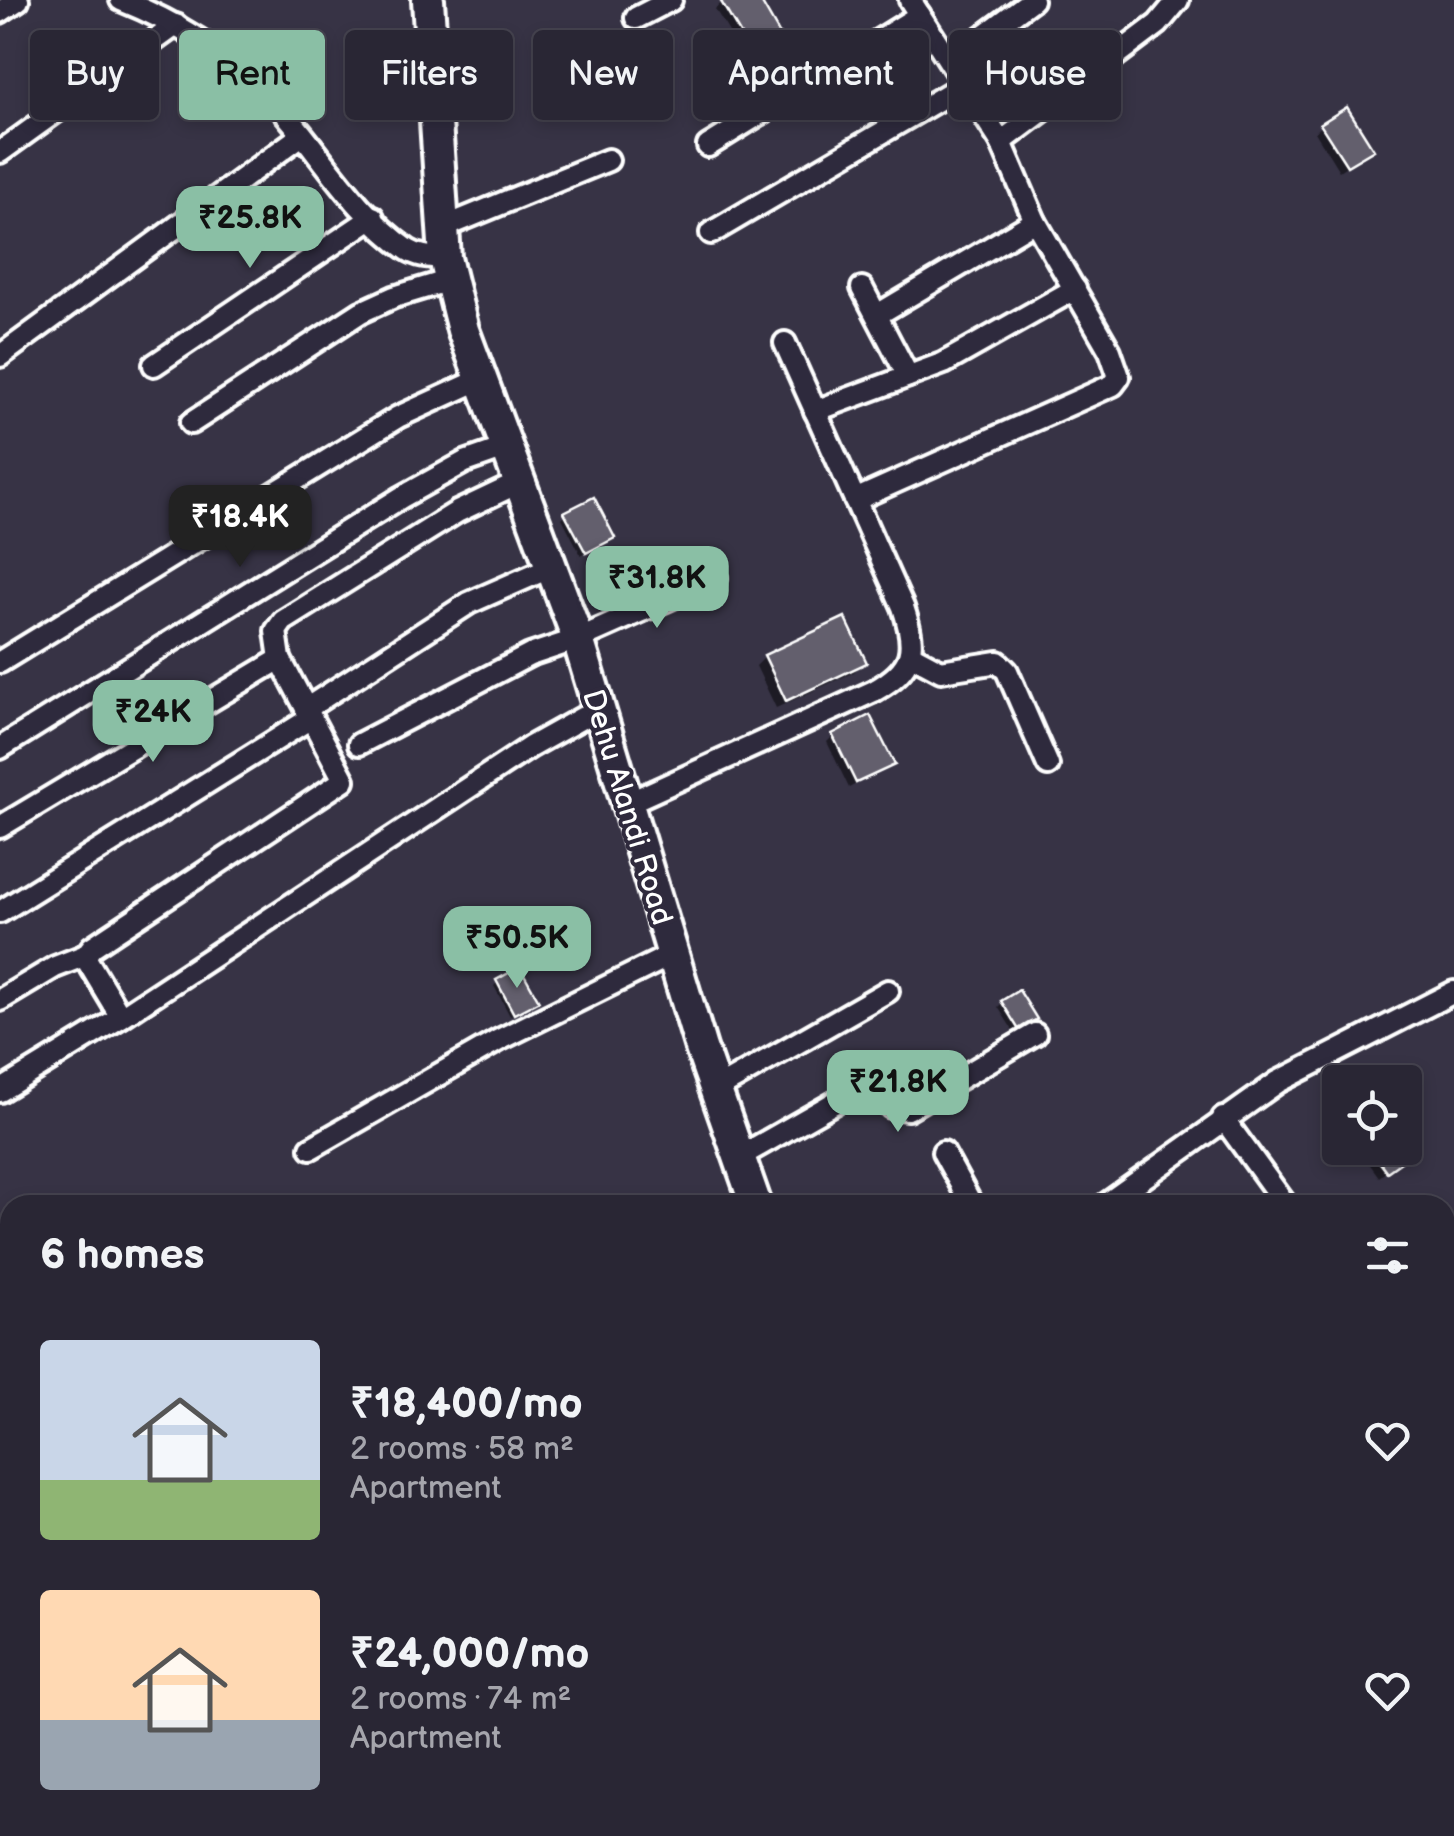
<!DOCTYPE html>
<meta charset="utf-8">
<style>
body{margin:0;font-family:"Balsamiq Sans",sans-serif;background:#312e3c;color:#f1f3f6;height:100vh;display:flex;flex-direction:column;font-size:38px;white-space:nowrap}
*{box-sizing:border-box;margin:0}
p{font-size:32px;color:#a5a5ac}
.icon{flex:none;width:55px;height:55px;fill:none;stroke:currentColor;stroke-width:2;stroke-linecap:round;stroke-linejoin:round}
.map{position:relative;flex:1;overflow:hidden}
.sheet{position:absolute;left:0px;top:1195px;width:1455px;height:642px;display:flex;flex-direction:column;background:#292634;border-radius:30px 30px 0 0;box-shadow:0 5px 15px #0003,0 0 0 2px #45434f}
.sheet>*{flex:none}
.banner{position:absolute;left:30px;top:30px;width:1395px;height:90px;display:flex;gap:20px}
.controls{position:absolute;left:1322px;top:1065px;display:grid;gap:20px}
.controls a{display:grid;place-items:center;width:100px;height:100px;border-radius:10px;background:#292634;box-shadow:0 5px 15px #0003,0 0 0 2px #45434f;font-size:50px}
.price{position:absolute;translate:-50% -85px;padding:0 22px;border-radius:20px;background:#8abfa5;color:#111;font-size:32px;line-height:65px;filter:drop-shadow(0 2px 5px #0008)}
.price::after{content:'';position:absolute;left:50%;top:60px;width:30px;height:22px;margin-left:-15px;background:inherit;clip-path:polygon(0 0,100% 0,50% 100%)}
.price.current{background:#222;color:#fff}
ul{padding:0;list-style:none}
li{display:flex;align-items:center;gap:30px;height:250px;padding:0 40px}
li span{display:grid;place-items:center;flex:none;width:280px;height:200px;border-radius:10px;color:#555}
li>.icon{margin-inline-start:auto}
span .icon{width:120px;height:120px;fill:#fffc;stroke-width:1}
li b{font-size:42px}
h2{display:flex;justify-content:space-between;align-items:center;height:120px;padding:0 40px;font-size:42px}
.tag{padding:0 35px;border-radius:10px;background:#292634;box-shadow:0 5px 15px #0003,0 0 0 2px #45434f;font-size:35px;line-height:90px}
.tag.current{background:#8abfa5;color:#111}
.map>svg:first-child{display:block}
</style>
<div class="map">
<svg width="1454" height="1836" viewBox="0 0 1454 1836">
<rect width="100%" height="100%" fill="#373345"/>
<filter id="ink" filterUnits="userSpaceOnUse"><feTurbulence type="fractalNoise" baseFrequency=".01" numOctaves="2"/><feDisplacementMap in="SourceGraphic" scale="20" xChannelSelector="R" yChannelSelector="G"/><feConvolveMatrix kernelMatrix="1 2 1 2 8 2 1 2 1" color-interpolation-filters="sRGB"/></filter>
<g filter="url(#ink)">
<g fill="#0007">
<path d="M725 0H757L780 40 747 62 715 9Z"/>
<path d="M1322 126 1370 150 1339 171 1315 132Z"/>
<path d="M566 514 608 541 581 555 562 518Z"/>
<path d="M765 657 864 662 854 672 776 708 756 666Z"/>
<path d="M833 736 892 764 849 788 827 742Z"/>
<path d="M498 982 532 1004 510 1016 494 986Z"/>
<path d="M1002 1003 1030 1022 1014 1032 998 1007Z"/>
<path d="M1340 1098V1122L1330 1108Z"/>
<path d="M1358 1148H1403L1401 1161 1379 1177Z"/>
<path d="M1051 1828H1084L1090 1836H1056Z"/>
<path d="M1261 1828H1364L1352 1836H1246Z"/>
</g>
<g fill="#635f6d" stroke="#fff" stroke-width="2.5">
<path d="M720 0H760L783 40 754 57Z"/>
<path d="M1347 107 1374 150 1347 166 1320 124Z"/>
<path d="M594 497 615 538 586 553 564 512Z"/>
<path d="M845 617 867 663 786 701 764 655Z"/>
<path d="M870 715 895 765 856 783 832 734Z"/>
<path d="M520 967 539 1001 514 1014 496 980Z"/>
<path d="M1019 990 1037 1019 1019 1030 1001 1001Z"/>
<path d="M1405 1146 1411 1155 1387 1172 1369 1148Z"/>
<path d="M1057 1828H1087L1093 1836H1062Z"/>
<path d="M1200 1828H1224L1228 1832 1223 1836H1189Z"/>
<path d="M1256 1828H1364L1349 1836H1242Z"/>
</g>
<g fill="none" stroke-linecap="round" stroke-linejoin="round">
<defs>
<g id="street">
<path d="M121 0C173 21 223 51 264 90 314 140 349 209 408 250 419 257 432 257 445 258"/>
<path d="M0 12 18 0"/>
<path d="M636 18 671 0"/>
<path d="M950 61 1032 0"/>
<path d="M1001 142 1158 24 1178 0"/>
<path d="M708 146 920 15"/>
<path d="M0 152 176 25"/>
<path d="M442 228 608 160"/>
<path d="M711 233 965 84"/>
<path d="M862 288 908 376"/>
<path d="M877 315 1035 221"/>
<path d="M0 356 302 135"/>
<path d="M154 365 373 217"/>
<path d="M815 411 944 363 1075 289"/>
<path d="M191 423 361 312 394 297 450 280"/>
<path d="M855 500 1113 385 1119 377 1110 351 1035 221 1001 142 910 0"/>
<path d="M911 655 941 671 998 662 1007 671 1048 765"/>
<path d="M0 662 398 417 479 380"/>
<path d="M306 709 469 603 551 567"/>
<path d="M359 744 530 655 578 639 716 578"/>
<path d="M0 748 402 497 465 462 505 448"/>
<path d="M628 803 874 691C915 668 917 649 903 607L785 343"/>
<path d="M0 827 280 659"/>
<path d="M0 912 311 718"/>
<path d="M0 1000 55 967 86 955"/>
<path d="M121 1017 88 962 86 955 92 947 344 780 280 659 276 631 283 621 457 512 518 483"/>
<path d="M715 1090 888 991"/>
<path d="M0 1091 121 1017 530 747 598 709"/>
<path d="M1223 1118 1286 1205"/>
<path d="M311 1148 499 1040 673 954"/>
<path d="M943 1152 972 1205"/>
<path d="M739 1157 862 1087C876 1086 883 1097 891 1107L908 1109 1035 1034"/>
<path d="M1105 1205 1278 1082 1454 992"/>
<path d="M776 1828 780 1836"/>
<path d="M863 1828 869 1836"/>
<path d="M1159 1828 1166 1836"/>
<path d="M573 1836 581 1828"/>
<path d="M719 1836 722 1828"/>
<path d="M1444 1836 1454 1831"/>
</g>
<g id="primary">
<path d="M428 0 445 258 463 330 578 639 701 1048 756 1205"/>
<path d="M1445 1508 1454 1509"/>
<path d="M384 1836 392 1828"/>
</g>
</defs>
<use href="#street" stroke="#fff" stroke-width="28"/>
<use href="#primary" stroke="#fff" stroke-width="38"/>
<use href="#street" stroke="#2f2a3d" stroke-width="20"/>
<use href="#primary" stroke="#2f2a3d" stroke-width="30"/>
</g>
</g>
<g text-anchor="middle" stroke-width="8" stroke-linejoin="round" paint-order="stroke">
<g font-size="30" fill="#fff" stroke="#2f2a3d">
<text transform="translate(628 807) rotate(73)" y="10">Dehu Alandi Road</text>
</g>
</g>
</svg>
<div class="controls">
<a><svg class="icon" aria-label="locate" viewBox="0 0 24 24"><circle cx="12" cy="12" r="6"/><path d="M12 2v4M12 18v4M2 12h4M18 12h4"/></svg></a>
</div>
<b class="price" style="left:250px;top:271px">₹25.8K</b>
<b class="price current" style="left:240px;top:570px">₹18.4K</b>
<b class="price" style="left:657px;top:631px">₹31.8K</b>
<b class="price" style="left:153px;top:765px">₹24K</b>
<b class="price" style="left:517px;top:991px">₹50.5K</b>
<b class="price" style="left:898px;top:1135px">₹21.8K</b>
<div class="banner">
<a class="tag">Buy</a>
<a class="tag current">Rent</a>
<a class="tag">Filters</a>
<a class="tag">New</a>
<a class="tag">Apartment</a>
<a class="tag">House</a>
</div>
<section class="sheet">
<h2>6 homes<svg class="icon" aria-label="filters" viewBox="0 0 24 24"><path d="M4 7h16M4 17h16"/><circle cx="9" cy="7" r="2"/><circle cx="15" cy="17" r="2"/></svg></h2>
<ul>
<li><span style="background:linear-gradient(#c9d6e8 70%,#8fb573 0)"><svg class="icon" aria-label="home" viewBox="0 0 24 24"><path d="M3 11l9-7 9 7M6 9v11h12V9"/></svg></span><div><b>₹18,400/mo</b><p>2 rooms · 58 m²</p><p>Apartment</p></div><svg class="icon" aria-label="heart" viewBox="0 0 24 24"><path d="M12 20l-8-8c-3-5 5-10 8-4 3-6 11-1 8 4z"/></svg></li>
<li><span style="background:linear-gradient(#ffd9b3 65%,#9aa5b1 0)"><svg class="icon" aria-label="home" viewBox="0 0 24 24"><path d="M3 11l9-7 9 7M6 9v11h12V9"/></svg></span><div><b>₹24,000/mo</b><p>2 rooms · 74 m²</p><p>Apartment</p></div><svg class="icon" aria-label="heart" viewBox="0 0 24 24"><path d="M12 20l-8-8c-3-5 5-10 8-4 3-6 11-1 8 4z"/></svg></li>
</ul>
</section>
</div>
